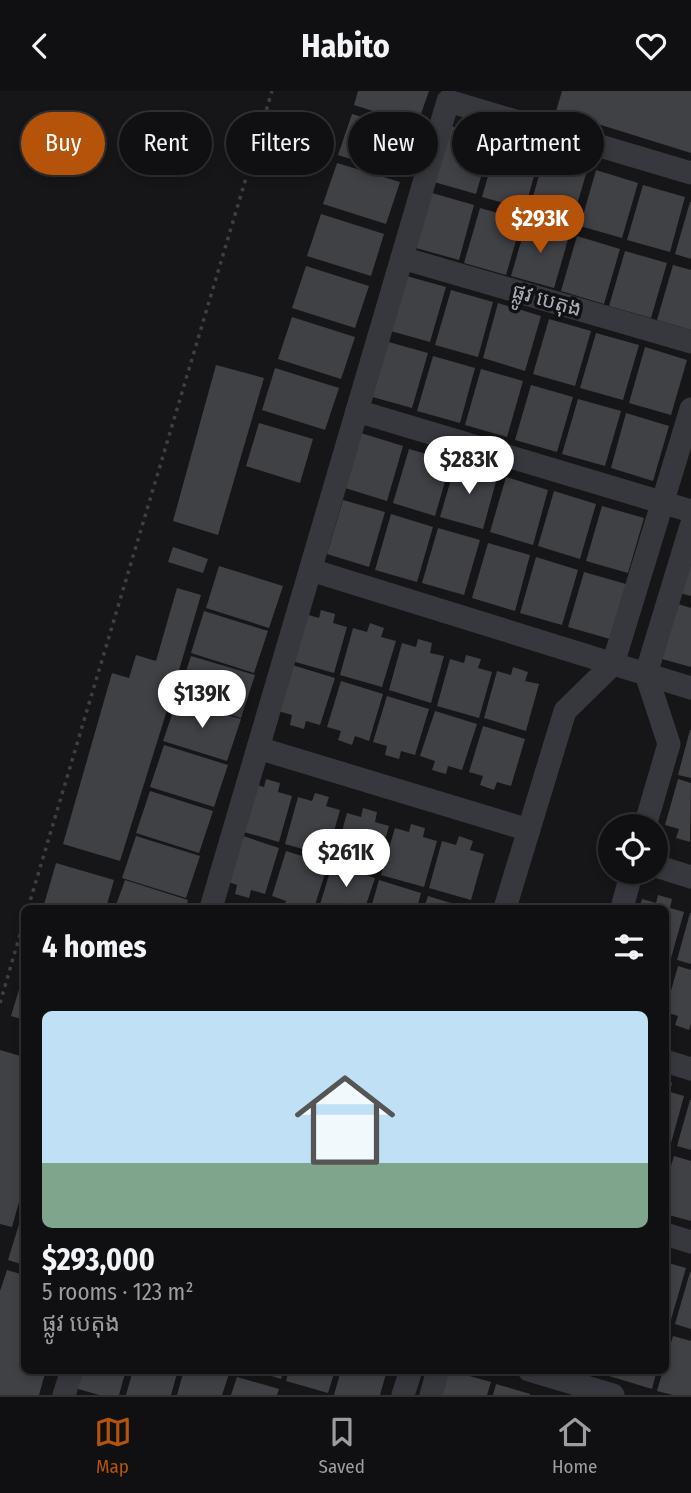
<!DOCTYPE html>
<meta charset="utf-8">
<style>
body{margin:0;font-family:"Fira Sans Condensed","Noto Sans Khmer",sans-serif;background:#19191b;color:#f1f3f6;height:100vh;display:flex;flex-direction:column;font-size:26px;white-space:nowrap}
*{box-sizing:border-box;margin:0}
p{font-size:23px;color:#9c9d9f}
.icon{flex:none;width:38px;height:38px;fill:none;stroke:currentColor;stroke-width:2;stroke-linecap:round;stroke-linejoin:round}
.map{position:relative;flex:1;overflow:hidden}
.drawer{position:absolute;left:21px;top:814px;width:648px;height:469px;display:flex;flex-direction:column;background:#101012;border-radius:10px;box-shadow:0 4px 10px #0003,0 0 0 2px #303032}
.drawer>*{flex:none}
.banner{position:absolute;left:21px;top:21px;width:649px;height:63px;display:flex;gap:14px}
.buttons{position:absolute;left:598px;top:723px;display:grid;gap:14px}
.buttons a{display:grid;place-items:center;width:70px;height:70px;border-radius:50%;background:#101012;box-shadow:0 4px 10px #0003,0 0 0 2px #303032;font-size:35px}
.price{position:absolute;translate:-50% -60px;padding:0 16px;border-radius:24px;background:#fff;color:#222;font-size:23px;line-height:46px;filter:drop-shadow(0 2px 4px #0008)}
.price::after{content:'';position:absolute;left:50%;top:42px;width:21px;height:16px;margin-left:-10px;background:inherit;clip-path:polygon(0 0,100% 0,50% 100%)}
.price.active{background:#b45309;color:#fff}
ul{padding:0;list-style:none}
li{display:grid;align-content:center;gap:14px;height:371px;padding:0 21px}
li span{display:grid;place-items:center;height:217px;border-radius:10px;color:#555}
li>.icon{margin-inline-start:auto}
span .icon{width:126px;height:126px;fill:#fffc;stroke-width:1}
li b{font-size:30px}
h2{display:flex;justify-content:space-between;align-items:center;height:84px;padding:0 21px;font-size:30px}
.tag{padding:0 24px;border-radius:32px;background:#101012;box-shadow:0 4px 10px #0003,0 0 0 2px #303032;font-size:24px;line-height:63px}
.tag.active{background:#b45309;color:#fff}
header{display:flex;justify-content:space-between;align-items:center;height:91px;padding:0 21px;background:#101012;font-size:32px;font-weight:700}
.dock{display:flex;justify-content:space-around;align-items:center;height:98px;border-top:2px solid #303032;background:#101012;font-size:19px;color:#9c9d9f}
.dock a{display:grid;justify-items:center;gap:4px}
.dock .active{color:#b45309}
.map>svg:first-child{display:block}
</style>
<header><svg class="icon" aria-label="back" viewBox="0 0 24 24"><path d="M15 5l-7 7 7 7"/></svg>Habito<svg class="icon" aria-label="heart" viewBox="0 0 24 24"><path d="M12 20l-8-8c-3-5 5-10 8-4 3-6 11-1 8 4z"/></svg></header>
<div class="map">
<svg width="691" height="1304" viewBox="0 0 691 1304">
<rect width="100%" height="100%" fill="#161618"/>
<g fill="#404145">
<path d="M358 0H429L417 34 354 14Z"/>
<path d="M562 0H691V62L556 20Z"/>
<path d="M352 23 416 42 402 84 338 64Z"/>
<path d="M450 35 492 48 476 103 434 91Z"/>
<path d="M498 51 540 63 525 118 482 106Z"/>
<path d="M545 64 588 76 572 131 529 119Z"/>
<path d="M337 72 400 91 386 133 323 113Z"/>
<path d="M596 79 638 92 622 147 580 135Z"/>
<path d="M643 94 685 106 670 161 627 149Z"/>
<path d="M432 102 474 114 459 169 416 157Z"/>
<path d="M690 111H691V168L675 163Z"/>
<path d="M480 117 522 129 506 184 464 172Z"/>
<path d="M321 123 384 143 371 185 307 165Z"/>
<path d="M527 130 570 142 554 197 511 185Z"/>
<path d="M577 145 620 158 604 213 561 200Z"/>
<path d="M625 160 667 172 651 227 609 215Z"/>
<path d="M673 174 691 179V239L657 229Z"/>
<path d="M306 175 369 195 355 237 292 217Z"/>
<path d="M403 184 446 196 430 251 387 239Z"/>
<path d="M451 199 493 211 478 266 435 254Z"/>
<path d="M498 212 541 225 525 280 483 267Z"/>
<path d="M292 226 355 246 341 288 278 268Z"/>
<path d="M549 228 591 240 575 295 533 283Z"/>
<path d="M596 242 639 254 623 309 580 297Z"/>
<path d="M385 250 428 262 412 317 369 305Z"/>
<path d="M645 256 687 269 671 324 629 312Z"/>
<path d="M433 265 475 277 460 332 417 320Z"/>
<path d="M216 274 264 287 218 444 173 430Z"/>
<path d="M275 277 339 297 325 339 262 319Z"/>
<path d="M481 278 523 290 507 346 465 334Z"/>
<path d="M531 294 573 306 557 361 515 349Z"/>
<path d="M578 308 621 320 605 375 562 363Z"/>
<path d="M626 322 669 335 653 390 611 377Z"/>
<path d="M259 332 313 348 300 392 246 375Z"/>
<path d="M361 342 403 355 387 410 345 397Z"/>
<path d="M409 358 451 370 435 425 393 412Z"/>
<path d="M456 371 498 383 483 438 440 426Z"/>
<path d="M506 386 548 399 533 454 490 441Z"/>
<path d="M554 400 596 413 580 468 538 455Z"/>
<path d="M343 409 385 421 369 476 327 463Z"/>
<path d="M602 415 644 427 628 482 586 470Z"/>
<path d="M391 423 433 436 417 491 375 479Z"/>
<path d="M438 437 480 449 464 504 422 492Z"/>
<path d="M488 452 530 464 515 520 472 507Z"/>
<path d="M173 456 208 468 203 482 168 471Z"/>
<path d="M536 466 578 479 562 534 520 522Z"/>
<path d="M691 467V505L680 502Z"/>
<path d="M219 475 283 495 269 537 206 517Z"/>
<path d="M584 481 626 493 610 548 568 536Z"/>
<path d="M177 497 201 504 173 600 120 770 63 753 112 582 129 587 136 564 156 570Z"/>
<path d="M678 513 691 517V576L662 568Z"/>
<path d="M321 519 335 523 333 532 347 536 334 582 292 570 305 523 319 527Z"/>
<path d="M204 520 268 540 254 582 191 562Z"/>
<path d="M370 532 384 537 381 546 396 550 382 596 340 584 353 537 367 541Z"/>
<path d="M418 548 432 552 430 562 444 565 431 612 389 599 402 552 416 556Z"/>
<path d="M466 564 481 568 478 577 492 581 479 627 437 615 450 568 464 572Z"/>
<path d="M191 565 255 584 241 627 177 607Z"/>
<path d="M292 574 335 587 320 634 306 630 304 638 290 634 292 624 278 620Z"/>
<path d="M513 576 528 581 525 590 539 593 526 640 484 627 497 580 511 584Z"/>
<path d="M341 590 383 603 369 650 355 645 352 654 338 649 341 640 327 636Z"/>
<path d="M387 605 429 618 415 664 401 660 399 668 385 664 387 655 373 651Z"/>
<path d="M177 609 241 628 227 670 163 650Z"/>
<path d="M435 620 477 633 462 679 448 675 446 683 432 679 435 670 420 665Z"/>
<path d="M483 635 525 648 511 695 497 691 494 699 480 694 483 685 469 681Z"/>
<path d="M690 639H691V687L678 684Z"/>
<path d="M164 654 228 674 214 716 150 696Z"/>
<path d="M266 688 280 692 278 701 292 705 279 751 237 739 250 692 264 696Z"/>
<path d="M678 688 691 692 690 751 676 747 679 738 665 734Z"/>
<path d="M150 700 213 720 199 762 136 742Z"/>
<path d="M315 702 329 706 326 715 340 719 327 765 285 753 298 706 312 710Z"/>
<path d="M363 717 377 721 375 731 389 735 376 781 334 769 347 722 361 726Z"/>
<path d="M411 733 425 737 423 746 437 750 424 796 381 784 395 737 409 741Z"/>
<path d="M237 743 279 757 265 803 251 799 249 807 235 803 237 794 223 789Z"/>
<path d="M136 745 200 765 186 807 122 787Z"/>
<path d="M459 745 473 750 470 759 484 763 471 809 429 797 442 750 456 754Z"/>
<path d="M286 760 328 773 314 817 300 815 299 817H284L286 810 272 805Z"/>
<path d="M56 772 114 789 106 817H43Z"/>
<path d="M332 774 375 787 365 817H319Z"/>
<path d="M125 789 188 809 186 817H115Z"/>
<path d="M379 789 421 802 417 817H371Z"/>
<path d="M658 804 672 808 670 817 684 821 671 867 665 865V817H639L642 808 656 812Z"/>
<path d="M428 805 467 817H424Z"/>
<path d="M690 822H691V873L677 869Z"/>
<path d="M678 875 691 879V933L689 939 675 934 678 925 665 921Z"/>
<path d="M24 882V929L11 925Z"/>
<path d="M0 959 24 966V1093L12 1136 0 1133Z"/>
<path d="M665 990 672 992 670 1001 684 1005 671 1052 665 1050Z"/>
<path d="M690 1009H691V1059L677 1055Z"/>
<path d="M674 1065 691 1070V1130L665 1123V1095Z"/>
<path d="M24 1117V1174L8 1169Z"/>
<path d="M665 1171 686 1177 670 1232 665 1230Z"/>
<path d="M7 1179 24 1184V1279H46L39 1304H0V1200Z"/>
<path d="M690 1181H691V1238L675 1233Z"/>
<path d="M673 1245 691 1250V1304H673L657 1300 663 1279H665V1272Z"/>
<path d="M80 1279H126L119 1304H99L75 1297Z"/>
<path d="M133 1279H178L171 1304H126Z"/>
<path d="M184 1279H217L229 1283 222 1304H177Z"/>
<path d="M252 1279H283L281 1288Z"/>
<path d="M289 1279H335L328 1302 286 1290Z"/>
<path d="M341 1279H387L380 1304H334Z"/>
<path d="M448 1279 491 1291 487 1304H441Z"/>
<path d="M611 1279H657L652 1298 609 1285Z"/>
<path d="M237 1286 279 1298 277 1304H231Z"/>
<path d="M496 1293 530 1303V1304H493Z"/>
</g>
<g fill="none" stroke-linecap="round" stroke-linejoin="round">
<g stroke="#3d3f44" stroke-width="3.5" stroke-dasharray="3.5 5" stroke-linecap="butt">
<path d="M28 817 272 0"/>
<path d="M0 912 24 830"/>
</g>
<g stroke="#37383d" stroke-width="23">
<path d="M402 167 691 251"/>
<path d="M357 320 691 420"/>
<path d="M311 479 691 597"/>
<path d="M258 657 529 739"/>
<path d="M645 735 669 653 646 583 691 435"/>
<path d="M656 775 691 786"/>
<path d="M211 817 448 10 691 82"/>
<path d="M505 817 565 620 613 573 691 318"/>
<path d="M622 817 632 780"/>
<path d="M665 970 691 978"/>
<path d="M665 1143 691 1151"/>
<path d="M529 1279 613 1304"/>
<path d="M64 1304 72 1279"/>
<path d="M403 1304 411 1279"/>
<path d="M431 1304 438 1279"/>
</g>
</g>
<g text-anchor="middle" stroke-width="7" stroke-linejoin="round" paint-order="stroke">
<g font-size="21" fill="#a8adb8" stroke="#111113">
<text transform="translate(547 209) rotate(16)" y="7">ផ្លូវ បេតុង</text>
</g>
</g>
</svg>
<div class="buttons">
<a><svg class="icon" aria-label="locate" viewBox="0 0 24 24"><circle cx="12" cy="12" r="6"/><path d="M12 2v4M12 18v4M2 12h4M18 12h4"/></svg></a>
</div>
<b class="price active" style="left:540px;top:164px">$293K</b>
<b class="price" style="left:469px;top:405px">$283K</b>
<b class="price" style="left:202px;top:639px">$139K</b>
<b class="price" style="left:346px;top:798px">$261K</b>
<div class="banner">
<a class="tag active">Buy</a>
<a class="tag">Rent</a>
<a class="tag">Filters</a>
<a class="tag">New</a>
<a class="tag">Apartment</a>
</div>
<section class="drawer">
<h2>4 homes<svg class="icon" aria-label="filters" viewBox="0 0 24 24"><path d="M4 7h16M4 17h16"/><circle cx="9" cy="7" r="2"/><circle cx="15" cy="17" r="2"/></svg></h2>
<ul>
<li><span style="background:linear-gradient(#bfe0f5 70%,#7fa58c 0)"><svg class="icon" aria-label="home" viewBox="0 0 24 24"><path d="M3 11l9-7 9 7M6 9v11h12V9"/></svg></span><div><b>$293,000</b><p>5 rooms · 123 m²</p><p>ផ្លូវ បេតុង</p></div></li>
</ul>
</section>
</div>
<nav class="dock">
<a class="active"><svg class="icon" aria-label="map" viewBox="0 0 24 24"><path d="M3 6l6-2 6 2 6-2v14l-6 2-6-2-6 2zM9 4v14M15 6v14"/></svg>Map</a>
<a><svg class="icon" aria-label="saved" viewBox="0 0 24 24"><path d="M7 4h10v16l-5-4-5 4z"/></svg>Saved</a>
<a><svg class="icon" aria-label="home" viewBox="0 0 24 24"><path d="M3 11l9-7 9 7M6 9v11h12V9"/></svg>Home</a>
</nav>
